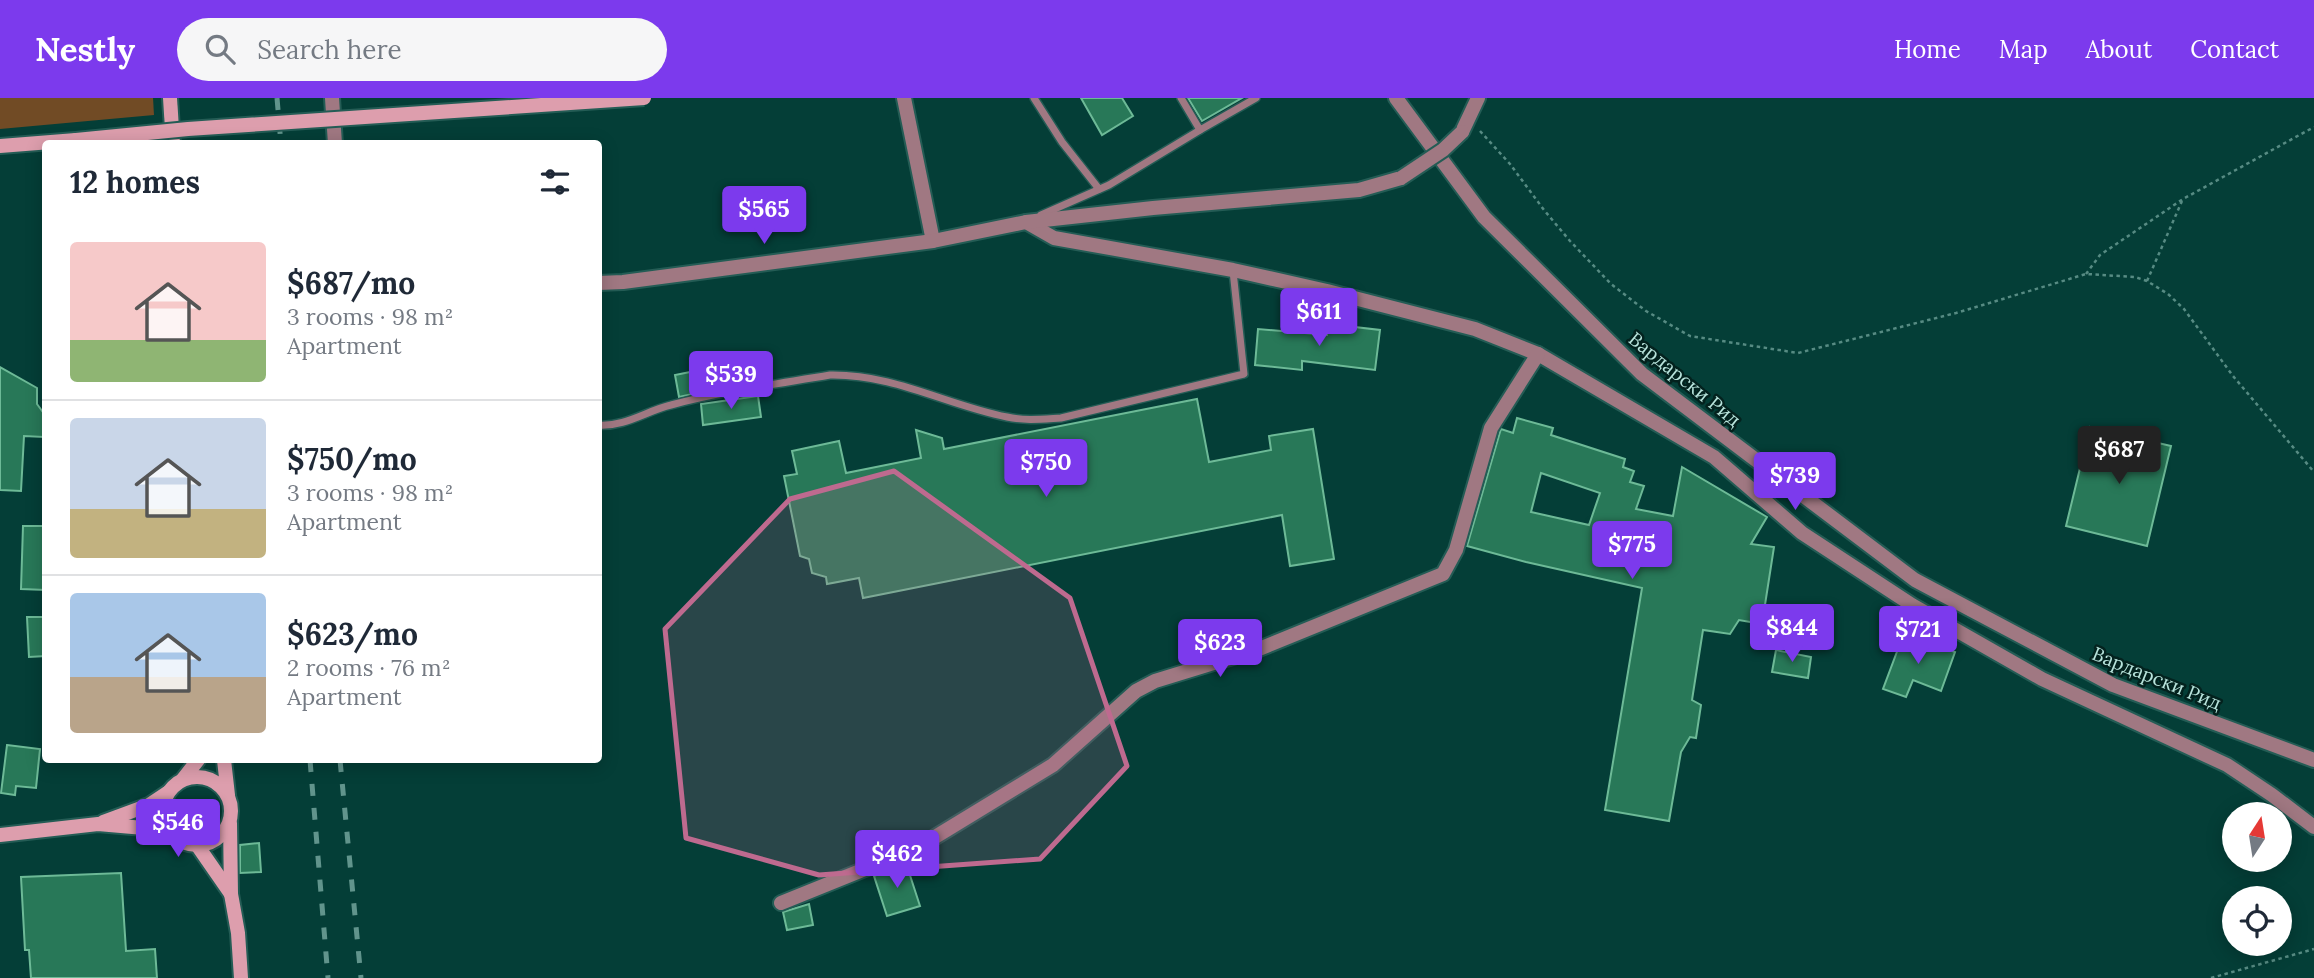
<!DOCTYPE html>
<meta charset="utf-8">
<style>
body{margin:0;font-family:Lora,serif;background:#f6f6f7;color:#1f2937;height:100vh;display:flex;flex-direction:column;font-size:26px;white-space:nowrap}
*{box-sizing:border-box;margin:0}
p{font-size:23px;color:#747a83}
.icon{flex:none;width:38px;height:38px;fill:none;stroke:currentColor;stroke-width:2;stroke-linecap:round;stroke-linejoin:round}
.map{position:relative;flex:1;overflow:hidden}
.panel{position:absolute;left:42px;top:42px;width:560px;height:623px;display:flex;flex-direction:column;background:#fff;border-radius:7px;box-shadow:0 4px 18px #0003}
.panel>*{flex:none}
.needle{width:46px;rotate:12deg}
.controls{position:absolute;left:2222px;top:704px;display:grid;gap:14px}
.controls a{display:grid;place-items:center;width:70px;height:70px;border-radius:50%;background:#fff;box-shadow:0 4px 18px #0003;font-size:35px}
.price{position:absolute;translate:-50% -60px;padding:0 16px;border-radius:7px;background:#7c3aed;color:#fff;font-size:23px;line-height:46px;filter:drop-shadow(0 2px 4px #0008)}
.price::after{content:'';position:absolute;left:50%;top:42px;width:21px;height:16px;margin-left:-10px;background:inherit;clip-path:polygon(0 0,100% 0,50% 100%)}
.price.current{background:#222;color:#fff}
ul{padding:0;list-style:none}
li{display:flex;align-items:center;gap:21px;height:175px;padding:0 28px}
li+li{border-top:2px solid #e0e1e3}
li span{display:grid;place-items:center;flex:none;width:196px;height:140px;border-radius:7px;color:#555}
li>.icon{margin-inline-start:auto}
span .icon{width:84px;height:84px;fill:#fffc;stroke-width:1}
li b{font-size:30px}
h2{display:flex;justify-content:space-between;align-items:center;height:84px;padding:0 28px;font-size:30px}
header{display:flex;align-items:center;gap:42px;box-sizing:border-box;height:98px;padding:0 35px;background:#7c3aed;color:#fff}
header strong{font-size:33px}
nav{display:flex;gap:38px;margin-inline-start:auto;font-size:24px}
.search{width:490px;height:63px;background:#f6f6f7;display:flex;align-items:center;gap:18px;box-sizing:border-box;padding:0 24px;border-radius:38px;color:#747a83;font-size:26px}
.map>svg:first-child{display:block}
</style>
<header>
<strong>Nestly</strong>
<div class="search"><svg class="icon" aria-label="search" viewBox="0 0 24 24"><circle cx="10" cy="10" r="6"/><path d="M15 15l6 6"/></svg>Search here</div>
<nav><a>Home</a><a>Map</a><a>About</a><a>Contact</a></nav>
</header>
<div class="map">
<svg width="2314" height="880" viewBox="0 0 2314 880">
<rect width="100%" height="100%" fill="#043e37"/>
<path fill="#714b25" d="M0 0H153L154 17 0 31Z"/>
<g fill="#287858" stroke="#6dba97" stroke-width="2" fill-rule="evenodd">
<path d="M1081 0H1122L1133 18 1102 37Z"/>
<path d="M1188 0H1242L1202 23Z"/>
<path d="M1329 226 1380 232 1375 272 1302 263V272L1255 267 1258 231 1327 237Z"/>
<path d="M720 268 724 289 679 299 675 277Z"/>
<path d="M0 269 37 290V306L45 317 44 339 24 338 21 393 0 392Z"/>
<path d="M758 298 761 319 703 327 701 306Z"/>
<path d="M1197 301 1209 364 1271 352 1269 338 1313 331 1334 461 1290 468 1282 417 863 500 859 480 827 486 826 479 812 475 809 461 800 458 784 378 797 376 792 353 839 343 846 375 921 360 916 332 942 340 944 351Z"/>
<path d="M1517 320 1553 330 1551 337 1625 361 1623 369 1634 373 1630 384 1644 388 1636 411 1673 418 1682 369 1767 419 1751 446 1774 449 1762 526 1739 522 1730 536 1703 532 1692 602 1701 607 1696 640 1690 639 1681 654 1669 723 1605 712 1642 490 1526 464 1467 448 1500 334 1501 331 1513 335ZM1541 375 1600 395 1589 427 1531 414Z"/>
<path d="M2090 329 2171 348 2147 448 2066 428Z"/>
<path d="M23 428H46V492L21 491Z"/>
<path d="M27 519H46V558L29 559Z"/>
<path d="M1904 535 1955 554 1941 593 1913 582 1906 599 1883 591Z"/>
<path d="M1776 552 1811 559 1808 580 1772 574Z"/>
<path d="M7 647 40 651 36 690 16 688 15 697 1 695Z"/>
<path d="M259 745 261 774 240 775V747Z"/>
<path d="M906 765 920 808 887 818 874 778Z"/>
<path d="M121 775 126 853 155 851 157 880H31L29 852H25L21 779Z"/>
<path d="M809 806 813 827 787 832 783 814Z"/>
</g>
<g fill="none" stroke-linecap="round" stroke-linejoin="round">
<defs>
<g id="lane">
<path d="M1034 0 1062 44 1099 91"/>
<path d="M1181 0 1200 32 1256 0"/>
<path d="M1041 117 1109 87 1200 32"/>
<path d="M598 327C625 329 646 313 671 307 723 293 777 286 830 277 895 276 946 307 1007 319 1025 323 1043 321 1061 320L1244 276 1233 173"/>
</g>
<g id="street">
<path d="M332 0 335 46"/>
<path d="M904 0 933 143"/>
<path d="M1396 0 1484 119 1642 276 1915 482 2113 587 2314 662"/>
<path d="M1462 34 1478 0"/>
<path d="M1026 124 1054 140 1233 172 1327 193 1475 231 1538 256 1714 359 1802 435 1912 507 2042 581 2227 667 2272 697 2314 729"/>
<path d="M598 185 623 184 933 143 1026 124 1153 110 1359 92 1401 80"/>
<path d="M781 805 917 750 1053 667 1136 593 1155 583 1259 551 1443 476 1456 452 1491 330 1538 256"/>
</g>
<g id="secondary">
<path d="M170 0 173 46"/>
<path d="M0 48 76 42"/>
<path d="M224 662 228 697"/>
<circle cx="197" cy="713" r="34"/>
<path d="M183 681 198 662"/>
<path d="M103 724 149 707 167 695"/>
<path d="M230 725 231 796 238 835 241 880"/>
<path d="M0 737 98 726 144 730 173 738"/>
<path d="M197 747 231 796"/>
</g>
</defs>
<use href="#lane" stroke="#245c55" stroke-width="10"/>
<use href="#street" stroke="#245c55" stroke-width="18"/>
<use href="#secondary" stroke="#245c55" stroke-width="18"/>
<g stroke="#578b83" stroke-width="2.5" stroke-dasharray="3.5 3.5" stroke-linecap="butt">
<path d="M1480 33 1510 66 1544 112 1570 143 1611 186 1646 213 1690 238 1798 255 1956 215 2086 176 2135 179 2147 183 2168 196 2184 211 2233 278 2314 374"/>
<path d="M2086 176 2100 157 2183 101 2314 29"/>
<path d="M2147 183 2182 103"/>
<path d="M2211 880 2314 851"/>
</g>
<use href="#lane" stroke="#a07882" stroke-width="7"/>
<use href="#street" stroke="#a07882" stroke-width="14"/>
<use href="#secondary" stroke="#dd9ead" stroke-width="14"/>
<g stroke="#61948c" stroke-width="5" stroke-dasharray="12 12" stroke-linecap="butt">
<path d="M277 0 281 46"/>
<path d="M310 662 328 880"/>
<path d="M340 662 361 880"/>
</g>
<defs>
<path id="street-bridge" d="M1401 80 1443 52 1462 34"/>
<path id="secondary-bridge" d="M76 42 188 31 644 0"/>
</defs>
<use href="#street-bridge" stroke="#245c55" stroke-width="18" stroke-linecap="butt"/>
<use href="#secondary-bridge" stroke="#245c55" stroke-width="18" stroke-linecap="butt"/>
<use href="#street-bridge" stroke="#a07882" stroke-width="14"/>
<use href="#secondary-bridge" stroke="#dd9ead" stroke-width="14"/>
</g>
<path fill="#be6a8f" fill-opacity="0.2" stroke="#be6a8f" stroke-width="5" stroke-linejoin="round" d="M894 373 1070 500 1127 668 1040 761 819 777 686 740 665 531 790 401Z"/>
<g text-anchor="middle" stroke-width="5" stroke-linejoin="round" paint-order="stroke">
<g font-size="19" fill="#b8e4dc" stroke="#03221e">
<text transform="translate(1685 281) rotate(39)" y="7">Вардарски Рид</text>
<text transform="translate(2157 580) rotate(22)" y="7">Вардарски Рид</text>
</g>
</g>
</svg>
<div class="controls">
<a><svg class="needle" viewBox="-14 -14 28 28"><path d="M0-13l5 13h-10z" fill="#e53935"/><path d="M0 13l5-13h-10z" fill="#747a83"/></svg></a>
<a><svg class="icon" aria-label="locate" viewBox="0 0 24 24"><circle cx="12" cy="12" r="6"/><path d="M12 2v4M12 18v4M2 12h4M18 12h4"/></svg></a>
</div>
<b class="price" style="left:764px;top:148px">$565</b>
<b class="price" style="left:1319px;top:250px">$611</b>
<b class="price" style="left:731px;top:313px">$539</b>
<b class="price current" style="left:2119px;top:388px">$687</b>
<b class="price" style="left:1046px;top:401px">$750</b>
<b class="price" style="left:1795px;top:414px">$739</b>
<b class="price" style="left:1632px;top:483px">$775</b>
<b class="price" style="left:1792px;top:566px">$844</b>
<b class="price" style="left:1918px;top:568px">$721</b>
<b class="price" style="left:1220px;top:581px">$623</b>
<b class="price" style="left:178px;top:761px">$546</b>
<b class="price" style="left:897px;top:792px">$462</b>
<section class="panel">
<h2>12 homes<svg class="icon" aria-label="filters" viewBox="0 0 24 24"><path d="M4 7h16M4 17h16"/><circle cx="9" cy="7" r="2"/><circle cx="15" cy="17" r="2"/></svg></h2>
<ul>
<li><span style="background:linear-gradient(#f6c9c9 70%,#8fb573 0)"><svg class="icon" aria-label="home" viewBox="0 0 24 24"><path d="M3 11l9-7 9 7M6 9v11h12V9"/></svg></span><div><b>$687/mo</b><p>3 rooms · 98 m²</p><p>Apartment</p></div></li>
<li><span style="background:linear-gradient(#c9d6e8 65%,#c2b280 0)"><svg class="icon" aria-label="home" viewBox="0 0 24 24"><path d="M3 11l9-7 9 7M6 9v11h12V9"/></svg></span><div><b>$750/mo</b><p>3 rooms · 98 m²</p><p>Apartment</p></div></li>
<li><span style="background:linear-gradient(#a9c7e8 60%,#b9a48a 0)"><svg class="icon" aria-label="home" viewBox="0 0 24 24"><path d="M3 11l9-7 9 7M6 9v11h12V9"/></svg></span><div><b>$623/mo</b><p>2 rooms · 76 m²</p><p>Apartment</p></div></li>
</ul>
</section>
</div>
